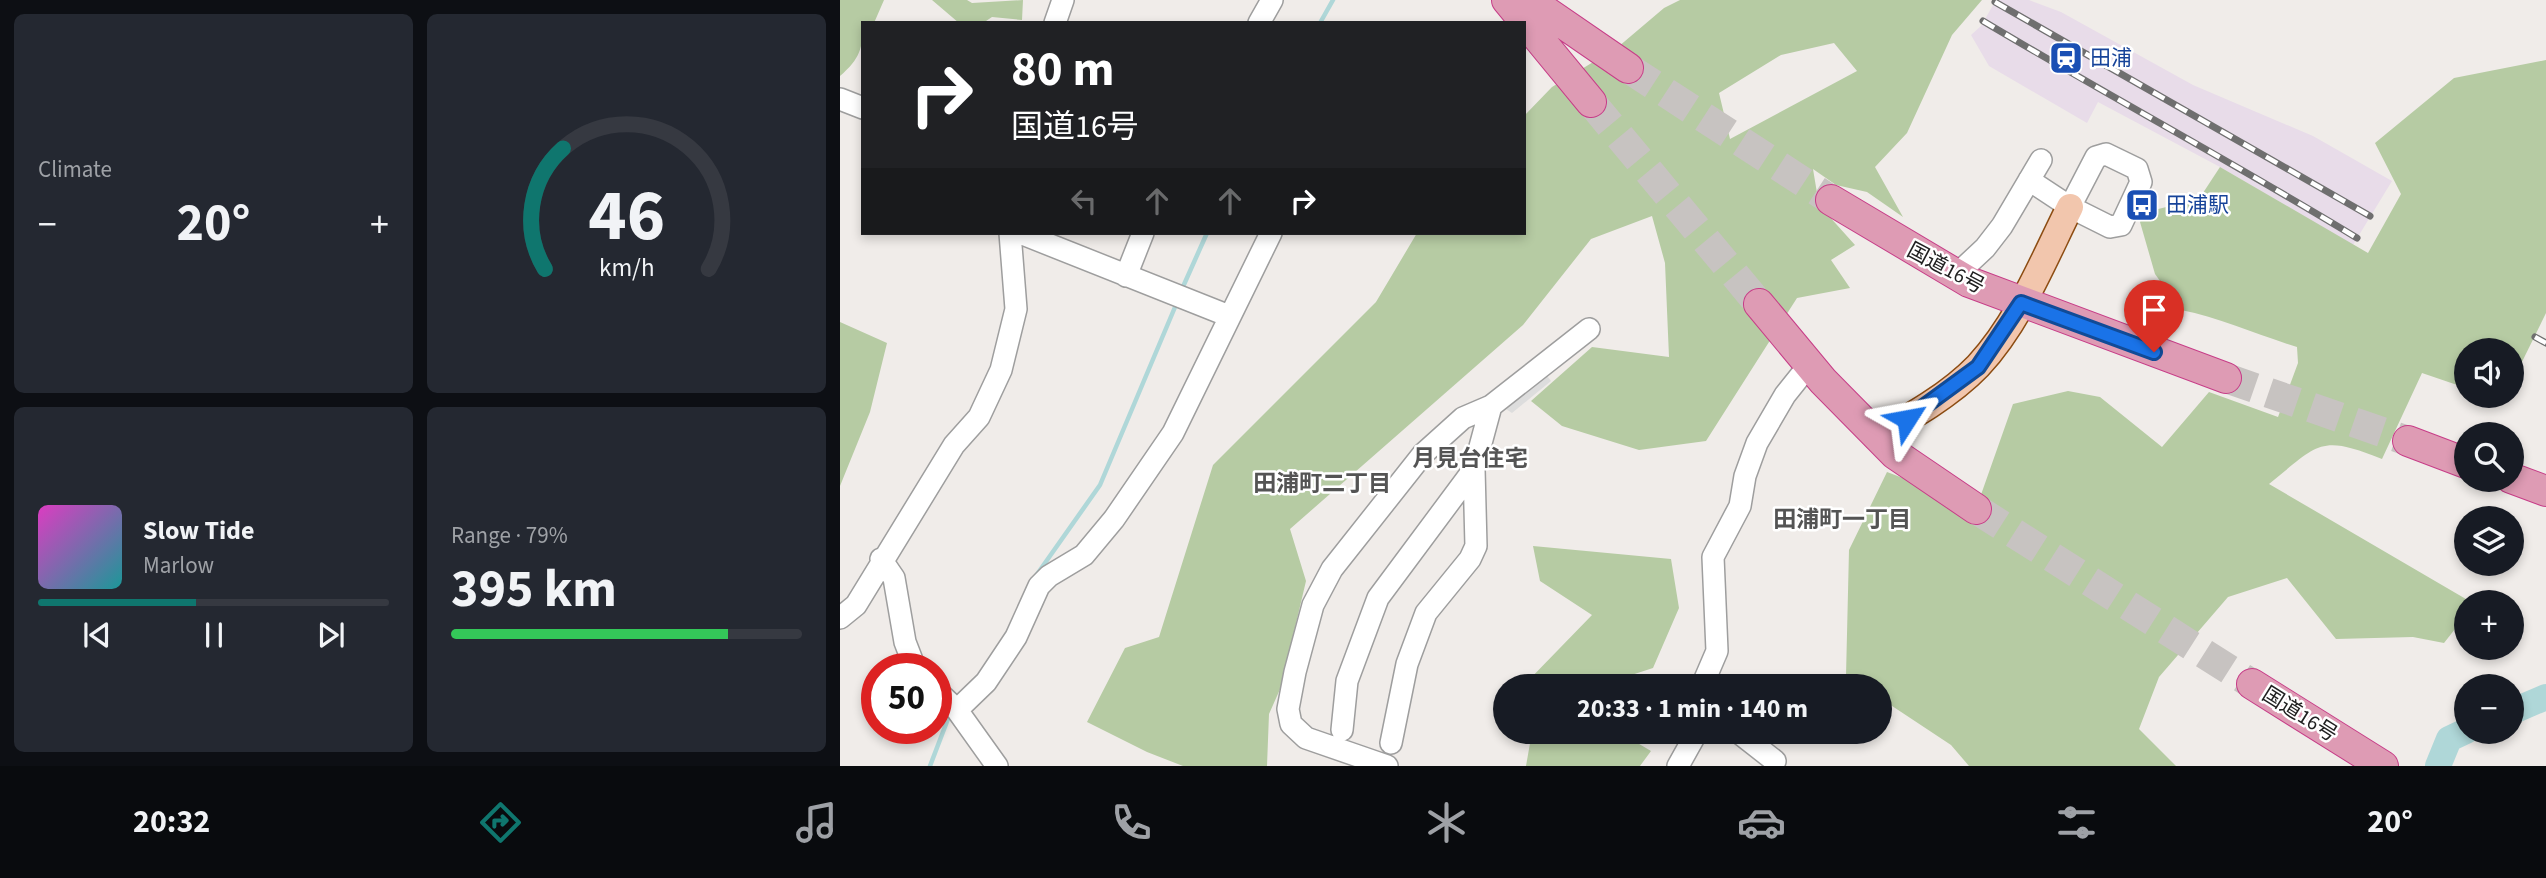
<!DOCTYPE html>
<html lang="en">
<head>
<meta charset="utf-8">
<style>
	body { margin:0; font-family:"Source Sans 3","Noto Sans JP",sans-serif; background:#242831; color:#f1f3f6; height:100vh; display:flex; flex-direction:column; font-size:26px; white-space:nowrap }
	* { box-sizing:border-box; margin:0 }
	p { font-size:23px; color:#9ea1a6 }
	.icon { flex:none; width:38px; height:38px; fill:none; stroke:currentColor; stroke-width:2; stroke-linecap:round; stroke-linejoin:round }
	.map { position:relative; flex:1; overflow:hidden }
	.sheet { display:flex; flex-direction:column; gap:14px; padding:14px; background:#0d0f14; width:840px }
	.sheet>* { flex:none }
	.top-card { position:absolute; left:21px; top:21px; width:665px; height:214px; border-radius:0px; box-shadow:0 4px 10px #0003; background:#202124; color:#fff; overflow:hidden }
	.fabs { position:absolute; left:1614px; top:338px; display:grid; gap:14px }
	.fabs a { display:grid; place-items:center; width:70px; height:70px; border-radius:50%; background:#171b24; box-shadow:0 4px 10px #0003; font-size:35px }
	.speed { position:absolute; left:21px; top:653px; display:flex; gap:14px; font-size:35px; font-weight:700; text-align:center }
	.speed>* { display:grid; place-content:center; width:91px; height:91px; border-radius:50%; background:#171b24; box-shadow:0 4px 10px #0003; line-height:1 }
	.speed .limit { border:10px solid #d22; background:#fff; color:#111 }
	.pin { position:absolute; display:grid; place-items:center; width:60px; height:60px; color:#fff; margin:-72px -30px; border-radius:50% 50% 50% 0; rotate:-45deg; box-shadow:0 0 7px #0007 }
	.pin .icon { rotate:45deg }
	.me { position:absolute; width:77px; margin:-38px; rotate:56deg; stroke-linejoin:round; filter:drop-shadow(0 0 5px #0008) }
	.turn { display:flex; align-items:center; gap:24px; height:147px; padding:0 35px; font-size:32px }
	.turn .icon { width:91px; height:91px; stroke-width:2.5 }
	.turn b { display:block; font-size:49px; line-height:60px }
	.lanes { display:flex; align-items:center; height:66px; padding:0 35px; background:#0003; justify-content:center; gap:35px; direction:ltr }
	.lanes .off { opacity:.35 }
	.big { font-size:52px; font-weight:700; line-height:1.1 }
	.sheet .tile { flex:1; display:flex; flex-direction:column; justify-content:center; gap:10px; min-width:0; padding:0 24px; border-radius:10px; background:#242831 }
	.sheet .dial { align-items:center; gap:0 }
	.dial svg { height:182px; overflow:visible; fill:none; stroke:#363941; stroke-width:7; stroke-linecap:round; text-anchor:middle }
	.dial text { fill:#f1f3f6; stroke:none }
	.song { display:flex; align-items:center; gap:21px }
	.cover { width:84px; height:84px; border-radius:10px; background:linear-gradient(135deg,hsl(310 70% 55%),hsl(180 70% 35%)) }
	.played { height:7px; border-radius:4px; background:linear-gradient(90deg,#0f766e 45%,#363941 45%) }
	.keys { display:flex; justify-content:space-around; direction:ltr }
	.heat { display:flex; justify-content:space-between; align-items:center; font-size:38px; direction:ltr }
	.charge { height:10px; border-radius:5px; background:linear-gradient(90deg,#34c759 79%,#363941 0) }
	.sheet .tiles { flex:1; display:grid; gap:14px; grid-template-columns:repeat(2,1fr) }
	.trip { position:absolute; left:653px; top:674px; width:399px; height:70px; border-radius:35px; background:#171b24; box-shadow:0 4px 10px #0003; font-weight:700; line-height:70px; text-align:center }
	.tabs { display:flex; height:112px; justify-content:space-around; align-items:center; background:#090b0e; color:#9ea1a6 }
	.tabs .icon { width:49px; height:49px }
	.tabs .on { color:#0f766e }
	.tabs b { font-size:32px; color:#f1f3f6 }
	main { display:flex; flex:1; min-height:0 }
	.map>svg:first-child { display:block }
	.industrial { fill:#e8dce9 }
	.forest { fill:#b6cba3; fill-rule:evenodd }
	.parking { fill:#ddd }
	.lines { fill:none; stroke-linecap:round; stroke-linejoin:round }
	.stream { stroke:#afd7d8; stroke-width:4.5 }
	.river { stroke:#afd7d8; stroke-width:26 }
	.highway-tunnel { stroke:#c7c3c1; stroke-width:30; stroke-dasharray:30 15; stroke-linecap:butt }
	.minor-casing { stroke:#9e9e9e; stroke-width:24 }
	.major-casing { stroke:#8c4c12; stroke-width:29 }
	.highway-casing { stroke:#c73d88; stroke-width:32 }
	.minor { stroke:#fff; stroke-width:21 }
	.major { stroke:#f2c6ad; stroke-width:26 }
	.highway { stroke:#de9bb4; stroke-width:30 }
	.rail-casing { stroke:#6f6f6f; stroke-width:7 }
	.rail { stroke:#fff; stroke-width:4.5; stroke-dasharray:13; stroke-linecap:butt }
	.route-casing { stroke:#114b97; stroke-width:18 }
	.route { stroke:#1a73e8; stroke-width:12 }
	.labels { text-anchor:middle; stroke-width:5; stroke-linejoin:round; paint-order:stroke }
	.transit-label { font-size:21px; fill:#164399; stroke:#fff; text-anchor:start }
	.street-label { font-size:21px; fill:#212121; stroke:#fff }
	.neighbourhood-label { font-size:23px; font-weight:bold; fill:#545454; stroke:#fff }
</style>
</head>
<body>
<main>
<section class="sheet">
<div class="tiles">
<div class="tile"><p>Climate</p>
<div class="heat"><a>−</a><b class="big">20°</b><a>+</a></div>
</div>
<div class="tile dial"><svg viewBox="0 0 100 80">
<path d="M14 69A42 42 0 1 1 86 69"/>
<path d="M14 69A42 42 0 0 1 22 16" stroke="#0f766e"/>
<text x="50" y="56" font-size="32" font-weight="700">46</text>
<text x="50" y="72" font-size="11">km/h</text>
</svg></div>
<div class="tile">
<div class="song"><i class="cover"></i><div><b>Slow Tide</b><p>Marlow</p></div></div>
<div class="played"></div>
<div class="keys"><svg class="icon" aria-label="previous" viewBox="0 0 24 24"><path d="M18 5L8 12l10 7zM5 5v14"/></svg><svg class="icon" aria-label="pause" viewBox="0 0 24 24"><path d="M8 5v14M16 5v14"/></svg><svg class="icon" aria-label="next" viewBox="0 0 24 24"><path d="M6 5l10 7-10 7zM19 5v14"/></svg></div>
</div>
<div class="tile"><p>Range · 79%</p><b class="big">395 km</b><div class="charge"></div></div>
</div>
</section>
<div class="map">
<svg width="1706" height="766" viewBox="0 0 1706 766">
	<rect width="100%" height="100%" fill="#f0ece9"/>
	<!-- industrial -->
	<path class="industrial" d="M1156,0H1189L1221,12L1353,85L1473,136L1552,181L1513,245L1380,167L1258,102L1247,123L1149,66L1131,35L1141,26Z"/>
	<!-- forest -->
	<path class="forest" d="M0,0H44L34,23H23C23,48 20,59 0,76Z
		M92,0H127L132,3L183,0L182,20L152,17L143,23H119Z
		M840,0H1142L1112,35L1067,133L1035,167L1063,217L1027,192L996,185L973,169L979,205L1015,245L991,260L1010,288L957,298L866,441L799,450L722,426L691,401L752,347L829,357L825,263L812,216L751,239L683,325L450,529L466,581L441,687L429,714L427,766H343L307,752L247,722L285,648L319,637L373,465L536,302L577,233H684V116L712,87L778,47L824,8ZM994,43L1017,71L890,139L879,93L941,55Z
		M1706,60V313L1677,372L1671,377V350H1626V388L1582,373L1542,459C1479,434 1479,444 1429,484L1631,602H1626V615L1604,643L1573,637L1496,639L1447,578L1388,597L1319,677L1299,729L1336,766H1129L1111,745L1040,698V686H1021L1006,676L1009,550L1047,472L1137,506L1173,404L1228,391L1260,397L1322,447L1369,392L1438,417L1458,363L1457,347C1418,335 1381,318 1341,310L1315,274L1300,222L1306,212L1359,199L1380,167L1528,253L1561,194L1535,143L1614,78Z
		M0,322L47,343L30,412L0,486Z
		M693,546L831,559L839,608L813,668L773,681L771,686H683L752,615L700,581Z
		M692,732H779L811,751L800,766H686Z"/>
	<!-- parking -->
	<path class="parking" d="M704,372L711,381L672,413L660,405Z"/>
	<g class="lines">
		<!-- stream -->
		<path class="stream" d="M480,23L493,0
			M342,289L367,233
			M193,580L260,485L338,300
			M90,766L111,711"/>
		<!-- river -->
		<path class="river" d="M1671,712L1706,697
			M1598,766L1609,739L1626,731"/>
		<!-- highway-tunnel -->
		<path class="highway-tunnel" d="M788,68L991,200
			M751,102L919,304
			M1386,378L1568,441
			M1136,509L1412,684"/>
		<defs>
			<path id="minor" d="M215,23L223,0
				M419,23L432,0
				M0,99L23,108
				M1266,154L1297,169L1301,182L1281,225L1270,227L1230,207L1256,157Z
				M1189,180L1230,207
				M180,233L389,316
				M286,276L303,233
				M1115,276L1145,248L1162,226L1201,160
				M41,559L54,578L65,642L75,668
				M0,618L16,605L114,445L139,417L161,370L176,309L170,233
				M862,686L877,651L873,557L900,506L905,476L917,443L945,395L969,365
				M96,690L117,710L157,766
				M117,710L146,682L176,637L199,586L209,576L244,555L274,519L333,433L431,233
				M502,730L507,681L538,598L634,469
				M898,732L935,761
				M551,743L567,664L586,613L630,559L636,546L634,469L651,406
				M547,766L466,738L451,724L448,709L455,672L473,605L492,569L583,454L623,418L651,406L749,329
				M838,766L857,732"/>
			<path id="major" d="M1036,436C1071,417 1110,395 1138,366C1179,322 1203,261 1230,207"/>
			<path id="highway" d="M667,0L751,102
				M689,0L788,68
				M991,200L1129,282L1386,378
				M919,304L983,381L1055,454L1136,509
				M1568,441L1626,463
				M1671,478L1706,491
				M1412,684L1543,766"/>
		</defs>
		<!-- minor casing -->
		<use href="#minor" class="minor-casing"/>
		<!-- major casing -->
		<use href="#major" class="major-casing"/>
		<!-- highway casing -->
		<use href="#highway" class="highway-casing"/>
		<!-- minor -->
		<use href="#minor" class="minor"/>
		<!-- major -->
		<use href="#major" class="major"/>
		<!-- highway -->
		<use href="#highway" class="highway"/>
		<defs>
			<path id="rail" d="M1155,2L1530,216
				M1143,21C1267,95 1394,163 1517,238
				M1695,337L1706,343"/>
		</defs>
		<!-- rail casing -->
		<use href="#rail" class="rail-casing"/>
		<!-- rail -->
		<use href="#rail" class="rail"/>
	</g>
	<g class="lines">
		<defs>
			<path id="route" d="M1067,419L1138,367L1181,303L1314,352"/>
		</defs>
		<!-- route casing -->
		<use href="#route" class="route-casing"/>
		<!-- route -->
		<use href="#route" class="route"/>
	</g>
	<!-- icons -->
	<defs>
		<symbol id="station-square" viewBox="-11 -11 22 22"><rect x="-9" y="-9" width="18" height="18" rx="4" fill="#1a4fb4" stroke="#fff"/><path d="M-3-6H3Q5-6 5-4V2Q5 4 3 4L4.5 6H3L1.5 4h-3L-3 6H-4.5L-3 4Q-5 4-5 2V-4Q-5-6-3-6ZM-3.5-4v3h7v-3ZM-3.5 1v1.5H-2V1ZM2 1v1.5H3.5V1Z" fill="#fff"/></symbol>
		<symbol id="bus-square" viewBox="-11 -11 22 22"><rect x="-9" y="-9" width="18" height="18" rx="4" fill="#1a4fb4" stroke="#fff"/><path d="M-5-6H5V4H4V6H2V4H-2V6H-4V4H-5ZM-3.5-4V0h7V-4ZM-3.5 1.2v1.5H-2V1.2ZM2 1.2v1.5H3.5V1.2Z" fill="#fff"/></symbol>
	</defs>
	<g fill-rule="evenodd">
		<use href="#station-square" x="1207" y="39" width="38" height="38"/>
		<use href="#bus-square" x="1283" y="186" width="38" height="38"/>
	</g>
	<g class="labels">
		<!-- transit labels -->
		<g class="transit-label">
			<text x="1250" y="65">田浦</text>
			<text x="1326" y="212">田浦駅</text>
		</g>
		<!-- street labels -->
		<g class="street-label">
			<text transform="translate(1106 268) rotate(28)" y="7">国道16号</text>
			<text transform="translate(1460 714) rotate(32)" y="7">国道16号</text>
		</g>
		<!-- neighbourhood labels -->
		<g class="neighbourhood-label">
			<text x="630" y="466">月見台住宅</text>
			<text x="482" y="491">田浦町二丁目</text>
			<text x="1002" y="527">田浦町一丁目</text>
		</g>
	</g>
</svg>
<div class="fabs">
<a><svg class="icon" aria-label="sound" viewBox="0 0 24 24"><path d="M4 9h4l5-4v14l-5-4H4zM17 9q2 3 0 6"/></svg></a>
<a><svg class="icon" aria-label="search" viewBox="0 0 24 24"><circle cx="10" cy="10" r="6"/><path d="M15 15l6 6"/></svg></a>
<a><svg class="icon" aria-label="layers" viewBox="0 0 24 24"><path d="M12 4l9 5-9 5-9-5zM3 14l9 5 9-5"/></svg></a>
<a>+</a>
<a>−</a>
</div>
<div class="speed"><div class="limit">50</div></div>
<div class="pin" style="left:1314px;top:352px;background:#d93025"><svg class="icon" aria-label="arrive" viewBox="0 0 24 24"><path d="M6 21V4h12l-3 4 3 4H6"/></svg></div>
<svg class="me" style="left:1067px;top:419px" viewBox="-20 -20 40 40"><path d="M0-17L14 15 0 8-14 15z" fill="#1a73e8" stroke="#fff" stroke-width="4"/></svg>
<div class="trip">20:33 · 1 min · 140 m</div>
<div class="top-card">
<div class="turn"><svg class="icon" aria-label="right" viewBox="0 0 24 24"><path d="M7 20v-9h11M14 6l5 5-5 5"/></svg><div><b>80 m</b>国道16号</div></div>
<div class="lanes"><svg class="icon off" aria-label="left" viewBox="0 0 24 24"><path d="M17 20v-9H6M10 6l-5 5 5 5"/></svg><svg class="icon off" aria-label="ahead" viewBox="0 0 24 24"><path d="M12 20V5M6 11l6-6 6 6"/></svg><svg class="icon off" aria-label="ahead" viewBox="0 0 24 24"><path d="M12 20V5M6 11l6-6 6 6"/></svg><svg class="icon" aria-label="right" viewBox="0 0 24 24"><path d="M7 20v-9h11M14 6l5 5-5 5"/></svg></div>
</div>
</div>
</main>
<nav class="tabs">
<b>20:32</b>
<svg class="icon on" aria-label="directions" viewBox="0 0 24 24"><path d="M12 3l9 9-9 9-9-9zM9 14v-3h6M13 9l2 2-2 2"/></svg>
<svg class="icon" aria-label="music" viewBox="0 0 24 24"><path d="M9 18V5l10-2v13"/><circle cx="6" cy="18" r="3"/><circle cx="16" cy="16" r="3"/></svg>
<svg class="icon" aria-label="phone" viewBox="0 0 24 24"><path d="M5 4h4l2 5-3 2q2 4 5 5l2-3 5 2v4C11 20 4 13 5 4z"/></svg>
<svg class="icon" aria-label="climate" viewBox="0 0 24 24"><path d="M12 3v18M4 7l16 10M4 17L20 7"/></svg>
<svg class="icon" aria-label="car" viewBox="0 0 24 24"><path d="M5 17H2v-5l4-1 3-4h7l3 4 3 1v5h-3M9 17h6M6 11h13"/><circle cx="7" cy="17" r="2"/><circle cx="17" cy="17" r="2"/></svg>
<svg class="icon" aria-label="filters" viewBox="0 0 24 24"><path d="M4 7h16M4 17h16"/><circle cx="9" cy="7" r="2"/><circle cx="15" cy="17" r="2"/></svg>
<b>20°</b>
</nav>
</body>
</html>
